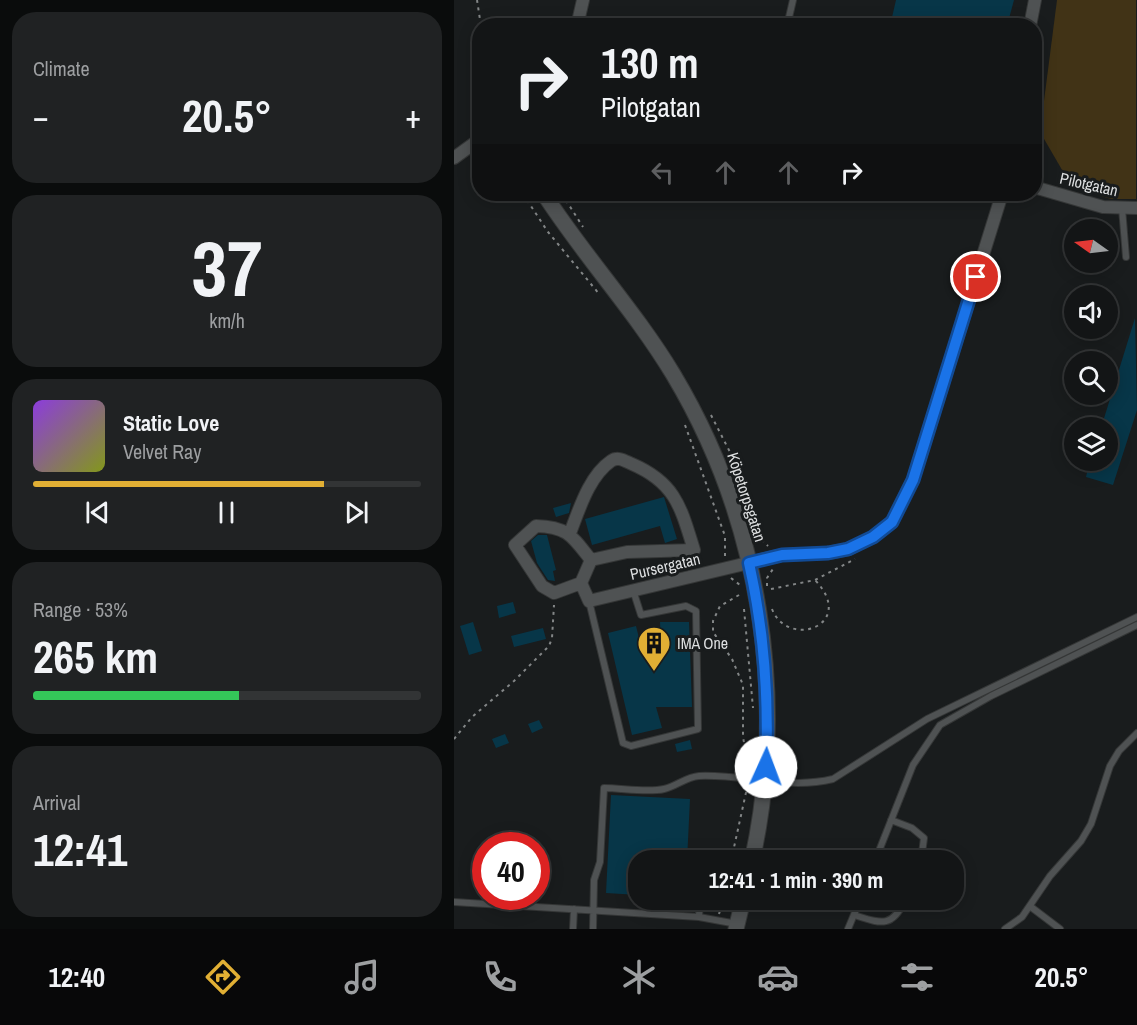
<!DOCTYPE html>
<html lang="en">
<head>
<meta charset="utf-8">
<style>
	body { margin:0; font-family:"Archivo Narrow",sans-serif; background:#202223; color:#f1f3f6; height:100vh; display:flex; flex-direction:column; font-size:22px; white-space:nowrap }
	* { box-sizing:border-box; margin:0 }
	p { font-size:20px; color:#9d9fa1 }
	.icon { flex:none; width:33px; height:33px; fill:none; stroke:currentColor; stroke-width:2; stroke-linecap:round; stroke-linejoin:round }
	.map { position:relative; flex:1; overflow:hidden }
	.details { display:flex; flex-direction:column; gap:12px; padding:12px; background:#0a0c0c; width:454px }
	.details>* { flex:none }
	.banner { position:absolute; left:18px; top:18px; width:570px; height:183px; border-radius:24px; box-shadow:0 3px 15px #0003,0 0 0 2px #323435; background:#131516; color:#f1f3f6; overflow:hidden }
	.needle { width:39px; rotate:284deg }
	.fabs { position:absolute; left:610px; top:219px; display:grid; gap:12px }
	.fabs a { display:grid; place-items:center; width:54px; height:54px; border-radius:50%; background:#131516; box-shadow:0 3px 15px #0003,0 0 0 2px #323435; font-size:30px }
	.speed { position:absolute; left:18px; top:832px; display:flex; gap:12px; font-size:30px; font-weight:700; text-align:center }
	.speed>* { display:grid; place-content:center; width:78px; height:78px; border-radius:50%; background:#131516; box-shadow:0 3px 15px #0003,0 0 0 2px #323435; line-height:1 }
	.speed .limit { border:9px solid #d22; background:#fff; color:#111 }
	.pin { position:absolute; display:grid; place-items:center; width:51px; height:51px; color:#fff; margin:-26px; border:3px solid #fff; border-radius:50%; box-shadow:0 2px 6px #0007 }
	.me { position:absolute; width:66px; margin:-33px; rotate:2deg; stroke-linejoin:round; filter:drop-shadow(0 0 4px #0008) }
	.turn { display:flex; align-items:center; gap:21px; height:126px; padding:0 30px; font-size:27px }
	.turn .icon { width:78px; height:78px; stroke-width:2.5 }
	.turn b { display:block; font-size:42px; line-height:51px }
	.lanes { display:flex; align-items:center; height:57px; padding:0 30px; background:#0003; justify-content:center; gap:30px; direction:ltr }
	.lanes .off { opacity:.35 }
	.big { font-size:45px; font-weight:700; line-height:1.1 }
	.details .tile { flex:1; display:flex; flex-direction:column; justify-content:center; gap:9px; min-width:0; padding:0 21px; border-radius:24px; background:#202223 }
	.details .dial { align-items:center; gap:0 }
	.dial b { font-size:78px; line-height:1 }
	.song { display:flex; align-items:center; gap:18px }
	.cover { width:72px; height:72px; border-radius:9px; background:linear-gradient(135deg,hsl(270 70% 55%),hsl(70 70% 35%)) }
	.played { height:6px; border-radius:3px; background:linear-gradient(90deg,#e1af34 75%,#323435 75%) }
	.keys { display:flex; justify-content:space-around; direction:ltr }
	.heat { display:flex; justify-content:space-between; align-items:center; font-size:33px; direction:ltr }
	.charge { height:9px; border-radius:4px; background:linear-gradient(90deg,#34c759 53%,#323435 0) }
	.trip { position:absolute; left:174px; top:850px; width:336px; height:60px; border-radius:24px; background:#131516; box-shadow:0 3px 15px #0003,0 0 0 2px #323435; font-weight:700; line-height:60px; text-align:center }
	.menu { display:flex; height:96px; justify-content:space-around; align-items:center; background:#080809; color:#9d9fa1 }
	.menu .icon { width:42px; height:42px }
	.menu .active { color:#e1af34 }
	.menu b { font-size:27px; color:#f1f3f6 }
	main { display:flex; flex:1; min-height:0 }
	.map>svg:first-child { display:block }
	.green { fill:#413316 }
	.building { fill:#073648 }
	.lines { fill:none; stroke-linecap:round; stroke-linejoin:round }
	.service-casing { stroke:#353737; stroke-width:8 }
	.minor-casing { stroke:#353737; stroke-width:14 }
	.tertiary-casing { stroke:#353737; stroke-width:17 }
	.path { stroke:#838687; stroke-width:2; stroke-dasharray:3 4.5; stroke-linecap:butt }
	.service { stroke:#4f5253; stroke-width:6 }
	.minor { stroke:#4f5253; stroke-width:12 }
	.tertiary { stroke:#4f5253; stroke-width:15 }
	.route-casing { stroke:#114b97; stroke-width:15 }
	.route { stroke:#1a73e8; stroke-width:10 }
	.labels { text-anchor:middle; stroke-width:6; stroke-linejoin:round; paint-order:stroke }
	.street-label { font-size:16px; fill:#dddfe0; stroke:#191c1d }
	.poi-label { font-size:16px; fill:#dddfe0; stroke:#191c1d; text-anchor:start }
</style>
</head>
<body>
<main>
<section class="details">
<div class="tile"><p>Climate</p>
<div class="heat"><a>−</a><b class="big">20.5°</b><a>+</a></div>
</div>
<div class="tile dial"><b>37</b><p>km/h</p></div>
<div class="tile">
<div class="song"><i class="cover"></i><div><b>Static Love</b><p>Velvet Ray</p></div></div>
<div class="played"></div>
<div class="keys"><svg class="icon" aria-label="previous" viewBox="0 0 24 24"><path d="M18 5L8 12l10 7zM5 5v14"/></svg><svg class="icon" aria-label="pause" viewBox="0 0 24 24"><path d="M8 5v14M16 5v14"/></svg><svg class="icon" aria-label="next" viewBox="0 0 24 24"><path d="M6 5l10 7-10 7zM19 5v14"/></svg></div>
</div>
<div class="tile"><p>Range · 53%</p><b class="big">265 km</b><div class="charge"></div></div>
<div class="tile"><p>Arrival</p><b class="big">12:41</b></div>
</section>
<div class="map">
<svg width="683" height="929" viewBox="0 0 683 929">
	<rect width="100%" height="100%" fill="#191c1d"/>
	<!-- green -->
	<path class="green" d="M603,0H682V199H657L618,187L586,132Z"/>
	<!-- building -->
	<path class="building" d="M442,0H560L553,26H436Z
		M681,318L683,410L659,485L632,477L636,460H654V428H647Z
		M210,497L223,539L211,543L206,526L138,545L131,519Z
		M117,503L115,513L102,517L99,508Z
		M84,535H93L102,570L99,571L101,581L94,580L83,563L77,541Z
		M59,602L62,613L45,618L43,606Z
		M19,622L28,651L15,655L6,626Z
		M206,622H235L238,707H202L208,728L178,735L154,633L182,626L187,646L207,642Z
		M89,628L92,639L60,647L57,636Z
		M85,720L89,728L78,733L74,724Z
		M51,734L55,743L42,748L38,739Z
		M236,740L238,749L223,752L221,744Z
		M157,795L236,799L233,861H184V895L152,893Z"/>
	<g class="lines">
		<defs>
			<path id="service" d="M333,26L339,0
				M668,208L672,257
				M135,601L169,743L177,746L244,729L242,611L232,606L187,615L179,590
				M437,820L458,828L470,838L467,861
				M421,861L459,765L486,725L537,696L683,625
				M0,902L245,917L283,924
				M577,907L606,929
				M400,915C426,923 438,929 451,900
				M245,917L246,900
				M119,929L120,909
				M139,929L140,880L146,862L150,788C168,788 193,793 210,789C223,786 232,777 245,776C290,774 334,790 379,779L473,719L683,617
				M394,929L406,900
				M551,929L568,917L596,876L627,841L637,824L656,766L665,751L683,733"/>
			<path id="minor" d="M123,26L129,0
				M576,26L581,0
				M0,158L26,139
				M580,187L649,207L683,208
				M116,533C125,510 135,476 157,461C164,456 171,461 178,464C222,483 227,508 240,550L173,552L137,560L127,583L100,593L88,586L61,545L82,526C114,527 118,536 137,560
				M127,583L135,601L328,555L374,553L395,549L419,537L438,522L459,480L548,194"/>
			<path id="tertiary" d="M90,194C130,256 181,311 219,374C306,519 334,697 298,861
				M282,929L289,900"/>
		</defs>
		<!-- service casing -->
		<use href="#service" class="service-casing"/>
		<!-- minor casing -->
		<use href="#minor" class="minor-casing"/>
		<!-- tertiary casing -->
		<use href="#tertiary" class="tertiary-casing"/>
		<!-- path -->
		<path class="path" d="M23,0L27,26
			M580,60L584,33
			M69,194L94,232L146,295
			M108,194L129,227
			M257,415L279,458L306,538L314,546
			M231,425L271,536V558
			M277,578L286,585
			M313,586V578L319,569
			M317,589L361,580L401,559
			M285,595L266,606L259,621V632L278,659L289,685V737L295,770
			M290,609L299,708
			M318,609C334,650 404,625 361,580
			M0,739L18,717L60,681L95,646L98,638L100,605
			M277,861L293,788
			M265,914L269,900"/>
		<!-- service -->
		<use href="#service" class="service"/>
		<!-- minor -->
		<use href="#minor" class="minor"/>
		<!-- tertiary -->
		<use href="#tertiary" class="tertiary"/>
	</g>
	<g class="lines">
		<defs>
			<path id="route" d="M312,767C315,698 310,630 295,563L328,555L374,553L394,549L419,537L438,522L459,480L522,277"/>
		</defs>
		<!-- route casing -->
		<use href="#route" class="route-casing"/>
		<!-- route -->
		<use href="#route" class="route"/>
	</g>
	<!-- icons -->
	<defs>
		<symbol id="building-pin" viewBox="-11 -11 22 30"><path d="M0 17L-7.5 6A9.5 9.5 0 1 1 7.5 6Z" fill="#e1af34" stroke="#191c1d"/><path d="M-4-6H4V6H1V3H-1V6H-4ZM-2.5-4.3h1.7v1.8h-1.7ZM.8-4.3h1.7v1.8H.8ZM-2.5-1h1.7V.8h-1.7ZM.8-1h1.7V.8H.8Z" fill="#111"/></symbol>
	</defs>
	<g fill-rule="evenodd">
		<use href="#building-pin" x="181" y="624" width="38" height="52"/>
	</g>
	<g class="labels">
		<!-- street labels -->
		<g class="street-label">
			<text transform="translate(635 184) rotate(13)" y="6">Pilotgatan</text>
			<text transform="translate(293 497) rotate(72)" y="6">Köpetorpsgatan</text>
			<text transform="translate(211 566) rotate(-13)" y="6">Pursergatan</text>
		</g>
		<!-- poi labels -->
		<g class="poi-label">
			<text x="223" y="649">IMA One</text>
		</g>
	</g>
</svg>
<div class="fabs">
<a><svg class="needle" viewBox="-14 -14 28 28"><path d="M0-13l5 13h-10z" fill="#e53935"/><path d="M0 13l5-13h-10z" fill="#9d9fa1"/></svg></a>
<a><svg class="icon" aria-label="sound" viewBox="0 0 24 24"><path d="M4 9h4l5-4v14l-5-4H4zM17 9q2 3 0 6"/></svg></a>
<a><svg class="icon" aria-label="search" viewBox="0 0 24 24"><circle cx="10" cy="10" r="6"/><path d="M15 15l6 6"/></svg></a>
<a><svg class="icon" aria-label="layers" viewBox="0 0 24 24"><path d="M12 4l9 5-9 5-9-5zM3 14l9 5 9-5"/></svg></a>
</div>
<div class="speed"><div class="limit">40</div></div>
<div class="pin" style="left:522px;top:277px;background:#d93025"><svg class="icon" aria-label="arrive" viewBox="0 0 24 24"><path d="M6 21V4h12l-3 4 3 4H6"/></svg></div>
<svg class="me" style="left:312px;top:767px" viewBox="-20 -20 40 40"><circle r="19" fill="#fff"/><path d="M0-13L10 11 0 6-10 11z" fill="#1a73e8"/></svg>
<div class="trip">12:41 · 1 min · 390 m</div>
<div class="banner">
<div class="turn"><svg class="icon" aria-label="right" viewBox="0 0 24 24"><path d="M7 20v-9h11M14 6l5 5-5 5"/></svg><div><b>130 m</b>Pilotgatan</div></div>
<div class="lanes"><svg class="icon off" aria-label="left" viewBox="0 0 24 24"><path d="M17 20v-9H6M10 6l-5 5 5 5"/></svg><svg class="icon off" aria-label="ahead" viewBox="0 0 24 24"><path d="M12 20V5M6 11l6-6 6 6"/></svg><svg class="icon off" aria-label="ahead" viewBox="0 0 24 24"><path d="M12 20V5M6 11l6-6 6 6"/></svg><svg class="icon" aria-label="right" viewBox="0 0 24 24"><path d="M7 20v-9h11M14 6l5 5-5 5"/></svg></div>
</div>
</div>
</main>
<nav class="menu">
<b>12:40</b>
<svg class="icon active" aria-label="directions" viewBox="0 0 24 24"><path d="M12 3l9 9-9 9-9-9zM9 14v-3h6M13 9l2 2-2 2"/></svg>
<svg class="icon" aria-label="music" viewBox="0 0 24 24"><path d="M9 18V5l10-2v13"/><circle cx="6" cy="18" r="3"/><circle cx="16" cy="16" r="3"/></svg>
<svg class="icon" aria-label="phone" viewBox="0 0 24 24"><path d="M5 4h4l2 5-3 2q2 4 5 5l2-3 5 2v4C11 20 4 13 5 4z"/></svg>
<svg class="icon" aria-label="climate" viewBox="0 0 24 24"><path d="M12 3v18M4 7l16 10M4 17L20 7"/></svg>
<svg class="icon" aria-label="car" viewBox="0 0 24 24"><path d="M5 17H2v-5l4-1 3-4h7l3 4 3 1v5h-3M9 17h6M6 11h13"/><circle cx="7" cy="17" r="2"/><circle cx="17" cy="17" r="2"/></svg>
<svg class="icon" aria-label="filters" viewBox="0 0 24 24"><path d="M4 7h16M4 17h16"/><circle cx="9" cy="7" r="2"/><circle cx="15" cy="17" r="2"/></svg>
<b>20.5°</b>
</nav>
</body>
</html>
